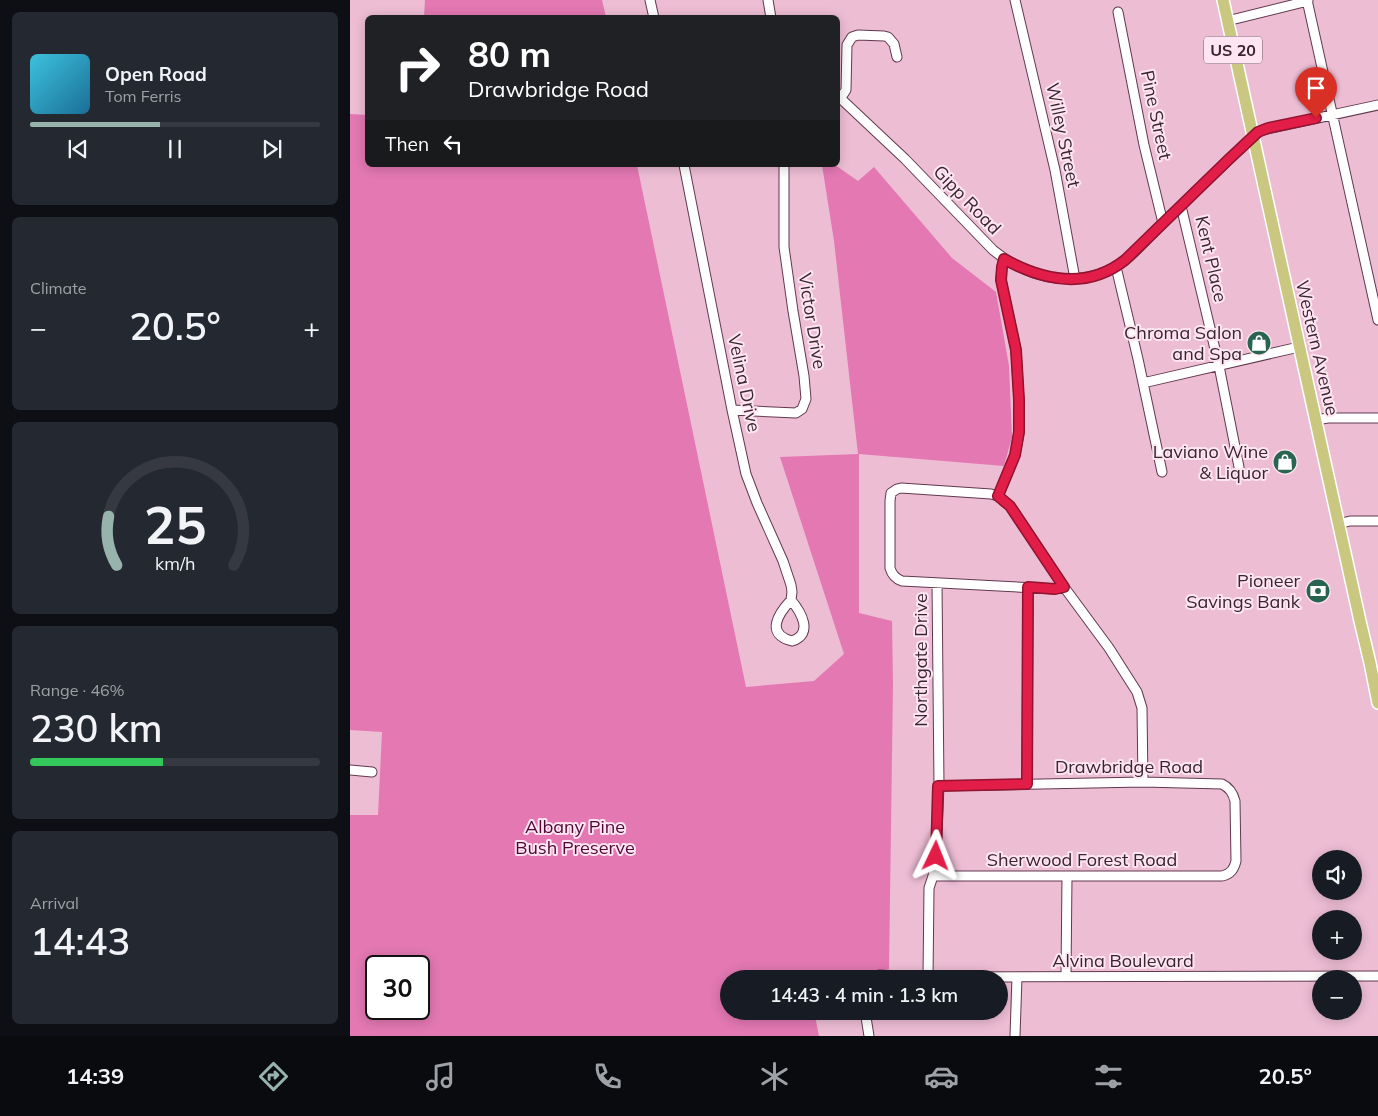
<!DOCTYPE html>
<html lang="en">
<head>
<meta charset="utf-8">
<style>
	body { margin:0; font-family:Mulish,sans-serif; background:#242831; color:#f1f3f6; height:100vh; display:flex; flex-direction:column; font-size:19px; white-space:nowrap }
	* { box-sizing:border-box; margin:0 }
	p { font-size:16px; color:#9ea1a6 }
	.icon { flex:none; width:28px; height:28px; fill:none; stroke:currentColor; stroke-width:2; stroke-linecap:round; stroke-linejoin:round }
	.map { position:relative; flex:1; overflow:hidden }
	.side { display:flex; flex-direction:column; gap:12px; padding:12px; background:#0d0f14; width:350px }
	.side>* { flex:none }
	.top-card { position:absolute; left:15px; top:15px; width:475px; height:152px; border-radius:8px; box-shadow:0 2px 12px #0003; background:#202124; color:#fff; overflow:hidden }
	.controls { position:absolute; left:962px; top:850px; display:grid; gap:10px }
	.controls a { display:grid; place-items:center; width:50px; height:50px; border-radius:50%; background:#171b24; box-shadow:0 2px 12px #0003; font-size:25px }
	.speed { position:absolute; left:15px; top:955px; display:flex; gap:10px; font-size:25px; font-weight:700; text-align:center }
	.speed>* { display:grid; place-content:center; width:65px; height:65px; border-radius:50%; background:#171b24; box-shadow:0 2px 12px #0003; line-height:1 }
	.speed .limit { border:2px solid #111; border-radius:8px; background:#fff; color:#111 }
	.pin { position:absolute; display:grid; place-items:center; width:42px; height:42px; color:#fff; margin:-51px -21px; border-radius:50% 50% 50% 0; rotate:-45deg; box-shadow:0 0 5px #0007 }
	.pin .icon { rotate:45deg }
	.me { position:absolute; width:55px; margin:-28px; rotate:2deg; stroke-linejoin:round; filter:drop-shadow(0 0 4px #0008) }
	.turn { display:flex; align-items:center; gap:18px; height:105px; padding:0 20px; font-size:22px }
	.turn .icon { width:65px; height:65px; stroke-width:2.5 }
	.turn b { display:block; font-size:35px; line-height:42px }
	.then { display:flex; align-items:center; height:48px; padding:0 20px; background:#0003; gap:10px; font-size:19px }
	.big { font-size:38px; font-weight:600; line-height:1.1 }
	.side .widget { flex:1; display:flex; flex-direction:column; justify-content:center; gap:8px; min-width:0; padding:0 18px; border-radius:8px; background:#242831 }
	.side .dial { align-items:center; gap:0 }
	.dial svg { height:130px; overflow:visible; fill:none; stroke:#363941; stroke-width:7; stroke-linecap:round; text-anchor:middle }
	.dial text { fill:#f1f3f6; stroke:none }
	.song { display:flex; align-items:center; gap:15px }
	.cover { width:60px; height:60px; border-radius:8px; background:linear-gradient(135deg,hsl(190 70% 55%),hsl(200 70% 35%)) }
	.played { height:5px; border-radius:2px; background:linear-gradient(90deg,#97b3ab 45%,#363941 45%) }
	.keys { display:flex; justify-content:space-around; direction:ltr }
	.heat { display:flex; justify-content:space-between; align-items:center; font-size:28px; direction:ltr }
	.charge { height:8px; border-radius:4px; background:linear-gradient(90deg,#34c759 46%,#363941 0) }
	.trip { position:absolute; left:370px; top:970px; width:288px; height:50px; border-radius:25px; background:#171b24; box-shadow:0 2px 12px #0003; font-weight:600; line-height:50px; text-align:center }
	.tabs { display:flex; height:80px; justify-content:space-around; align-items:center; background:#090b0e; color:#9ea1a6 }
	.tabs .icon { width:35px; height:35px }
	.tabs .current { color:#97b3ab }
	.tabs b { font-size:22px; color:#f1f3f6 }
	main { display:flex; flex:1; min-height:0 }
	.map>svg:first-child { display:block }
	.green { fill:#e378b3; fill-rule:evenodd }
	.lines { fill:none; stroke-linecap:round; stroke-linejoin:round }
	.minor-casing { stroke:#61394e; stroke-width:11 }
	.major-casing { stroke:#fff; stroke-width:14 }
	.minor { stroke:#fff; stroke-width:9 }
	.major { stroke:#c9c780; stroke-width:11 }
	.route-casing { stroke:#92132f; stroke-width:12 }
	.route { stroke:#e11d48; stroke-width:9 }
	.labels { text-anchor:middle; stroke-width:4; stroke-linejoin:round; paint-order:stroke }
	.shield { fill:#fee5f1; stroke:#735f69; stroke-width:1 }
	.shield-label { font-size:16px; font-weight:bold; fill:#38252f }
	.street-label { font-size:18px; fill:#38252f; stroke:#fee5f1 }
	.poi-label { font-size:18px; fill:#38252f; stroke:#fee5f1; text-anchor:end }
	.park-label { font-size:18px; fill:#4f0836; stroke:#fee5f1 }
</style>
</head>
<body>
<main>
<section class="side">
<div class="widget">
<div class="song"><i class="cover"></i><div><b>Open Road</b><p>Tom Ferris</p></div></div>
<div class="played"></div>
<div class="keys"><svg class="icon" aria-label="previous" viewBox="0 0 24 24"><path d="M18 5L8 12l10 7zM5 5v14"/></svg><svg class="icon" aria-label="pause" viewBox="0 0 24 24"><path d="M8 5v14M16 5v14"/></svg><svg class="icon" aria-label="next" viewBox="0 0 24 24"><path d="M6 5l10 7-10 7zM19 5v14"/></svg></div>
</div>
<div class="widget"><p>Climate</p>
<div class="heat"><a>−</a><b class="big">20.5°</b><a>+</a></div>
</div>
<div class="widget dial"><svg viewBox="0 0 100 80">
<path d="M14 69A42 42 0 1 1 86 69"/>
<path d="M14 69A42 42 0 0 1 9 39" stroke="#97b3ab"/>
<text x="50" y="56" font-size="32" font-weight="700">25</text>
<text x="50" y="72" font-size="11">km/h</text>
</svg></div>
<div class="widget"><p>Range · 46%</p><b class="big">230 km</b><div class="charge"></div></div>
<div class="widget"><p>Arrival</p><b class="big">14:43</b></div>
</section>
<div class="map">
<svg width="1028" height="1036" viewBox="0 0 1028 1036">
	<rect width="100%" height="100%" fill="#edbdd4"/>
	<!-- green -->
	<path class="green" d="M75,0H252L256,17H74Z
		M0,114L17,115L18,165H287L396,687L464,681L494,654L430,457L508,454L484,241L472,165H485L508,181L524,167L602,258L646,292L659,366L662,437L654,466L509,454V613L542,621L543,685L539,969L507,975H456L457,979H379V1011H464L469,1036H0V815H28L32,732L0,730ZM26,966H69V1009H26Z"/>
	<g class="lines">
		<defs>
			<path id="minor" d="M300,0L304,18
				M418,0L421,18
				M665,0L705,170L725,279
				M957,0L1028,320
				M768,12L794,145L813,223
				M877,21L958,1
				M488,96L555,159L643,250C675,276 718,288 757,271C777,263 794,242 809,227C842,195 875,163 908,132L913,130L1028,105
				M490,99L496,90L497,45L502,37L508,35L534,36L538,37L544,44L547,57
				M334,165L382,410L396,474L407,503L433,561L441,585L442,592L441,600
				M831,206L869,366L889,467
				M766,267L788,359L812,472
				M793,383L949,347
				M382,410L446,413L452,409L456,399L454,376L443,311L434,247V165
				M966,420L978,418H1028
				M648,496L665,455L669,433V400L666,350L651,280L652,267L654,259
				M988,524L1000,521H1028
				M714,587L705,589L552,581C546,579 542,575 540,568V501L541,493L547,489L551,488L641,494L648,496L660,506L714,587L759,648L787,692L792,708L793,782
				M441,600C451,612 464,634 442,641C415,634 428,614 441,600Z
				M0,770L22,772
				M677,784L678,587
				M583,876H872C881,874 884,869 886,861L885,801C883,793 880,788 872,784L793,782L589,786
				M716,976L717,876
				M578,977L579,888L583,876L586,856L589,786L587,583
				M520,979L522,977L529,975L578,977L1028,976
				M515,1011L519,1036
				M665,1036L667,977"/>
			<path id="major" d="M873,0L1010,621L1020,663L1028,703"/>
		</defs>
		<!-- minor casing -->
		<use href="#minor" class="minor-casing"/>
		<!-- major casing -->
		<use href="#major" class="major-casing"/>
		<!-- minor -->
		<use href="#minor" class="minor"/>
		<!-- major -->
		<use href="#major" class="major"/>
	</g>
	<g class="lines">
		<defs>
			<path id="route" d="M586,856L588,786L677,784L678,587L705,589L714,587L660,506L648,496L665,455L669,432V400L666,350L651,280L652,267L654,259C694,281 737,290 775,260L878,160L908,132L918,128L966,118"/>
		</defs>
		<!-- route casing -->
		<use href="#route" class="route-casing"/>
		<!-- route -->
		<use href="#route" class="route"/>
	</g>
	<!-- icons -->
	<defs>
		<symbol id="shop-disc" viewBox="-11 -11 22 22"><circle r="9.5" fill="#28644f" stroke="#fee5f1"/><path d="M-5-2.5h2.3a2.7 3.5 0 0 1 5.4 0H5L5.5 6h-11ZM-1.5-2.5h3a1.5 2.3 0 0 0-3 0Z" fill="#fff"/></symbol>
		<symbol id="bank-disc" viewBox="-11 -11 22 22"><circle r="9.5" fill="#28644f" stroke="#fee5f1"/><path d="M-6-4H6V4H-6ZM0-2.3a2.3 2.3 0 1 0 0 4.6a2.3 2.3 0 1 0 0-4.6Z" fill="#fff"/></symbol>
	</defs>
	<g fill-rule="evenodd">
		<use href="#shop-disc" x="895" y="329" width="28" height="28"/>
		<use href="#shop-disc" x="921" y="448" width="28" height="28"/>
		<use href="#bank-disc" x="954" y="577" width="28" height="28"/>
	</g>
	<g class="labels">
		<!-- shield labels -->
		<rect class="shield" x="854" y="36.5" width="58" height="27" rx="4"/>
		<g class="shield-label">
			<text x="883" y="56">US 20</text>
		</g>
		<!-- street labels -->
		<g class="street-label">
			<text transform="translate(806 115) rotate(78)" y="6">Pine Street</text>
			<text transform="translate(713 135) rotate(78)" y="6">Willey Street</text>
			<text transform="translate(617 200) rotate(46)" y="6">Gipp Road</text>
			<text transform="translate(861 259) rotate(77)" y="6">Kent Place</text>
			<text transform="translate(462 321) rotate(81)" y="6">Victor Drive</text>
			<text transform="translate(967 348) rotate(77)" y="6">Western Avenue</text>
			<text transform="translate(394 383) rotate(78)" y="6">Velina Drive</text>
			<text transform="translate(571 660) rotate(-90)" y="6">Northgate Drive</text>
			<text x="779" y="773">Drawbridge Road</text>
			<text x="732" y="866">Sherwood Forest Road</text>
			<text x="773" y="967">Alvina Boulevard</text>
		</g>
		<!-- poi labels -->
		<g class="poi-label">
			<text x="892" y="339">Chroma Salon<tspan x="892" dy="21">and Spa</tspan></text>
			<text x="918" y="458">Laviano Wine<tspan x="918" dy="21">&amp; Liquor</tspan></text>
			<text x="950" y="587">Pioneer<tspan x="950" dy="21">Savings Bank</tspan></text>
		</g>
		<!-- park labels -->
		<g class="park-label">
			<text x="225" y="833">Albany Pine<tspan x="225" dy="21">Bush Preserve</tspan></text>
		</g>
	</g>
</svg>
<div class="controls">
<a><svg class="icon" aria-label="sound" viewBox="0 0 24 24"><path d="M4 9h4l5-4v14l-5-4H4zM17 9q2 3 0 6"/></svg></a>
<a>+</a>
<a>−</a>
</div>
<div class="speed"><div class="limit">30</div></div>
<div class="pin" style="left:966px;top:118px;background:#d93025"><svg class="icon" aria-label="arrive" viewBox="0 0 24 24"><path d="M6 21V4h12l-3 4 3 4H6"/></svg></div>
<svg class="me" style="left:586px;top:856px" viewBox="-20 -20 40 40"><path d="M0-17L14 15 0 8-14 15z" fill="#e11d48" stroke="#fff" stroke-width="4"/></svg>
<div class="trip">14:43 · 4 min · 1.3 km</div>
<div class="top-card">
<div class="turn"><svg class="icon" aria-label="right" viewBox="0 0 24 24"><path d="M7 20v-9h11M14 6l5 5-5 5"/></svg><div><b>80 m</b>Drawbridge Road</div></div>
<div class="then">Then<svg class="icon" aria-label="left" viewBox="0 0 24 24"><path d="M17 20v-9H6M10 6l-5 5 5 5"/></svg></div>
</div>
</div>
</main>
<nav class="tabs">
<b>14:39</b>
<svg class="icon current" aria-label="directions" viewBox="0 0 24 24"><path d="M12 3l9 9-9 9-9-9zM9 14v-3h6M13 9l2 2-2 2"/></svg>
<svg class="icon" aria-label="music" viewBox="0 0 24 24"><path d="M9 18V5l10-2v13"/><circle cx="6" cy="18" r="3"/><circle cx="16" cy="16" r="3"/></svg>
<svg class="icon" aria-label="phone" viewBox="0 0 24 24"><path d="M5 4h4l2 5-3 2q2 4 5 5l2-3 5 2v4C11 20 4 13 5 4z"/></svg>
<svg class="icon" aria-label="climate" viewBox="0 0 24 24"><path d="M12 3v18M4 7l16 10M4 17L20 7"/></svg>
<svg class="icon" aria-label="car" viewBox="0 0 24 24"><path d="M5 17H2v-5l4-1 3-4h7l3 4 3 1v5h-3M9 17h6M6 11h13"/><circle cx="7" cy="17" r="2"/><circle cx="17" cy="17" r="2"/></svg>
<svg class="icon" aria-label="filters" viewBox="0 0 24 24"><path d="M4 7h16M4 17h16"/><circle cx="9" cy="7" r="2"/><circle cx="15" cy="17" r="2"/></svg>
<b>20.5°</b>
</nav>
</body>
</html>
